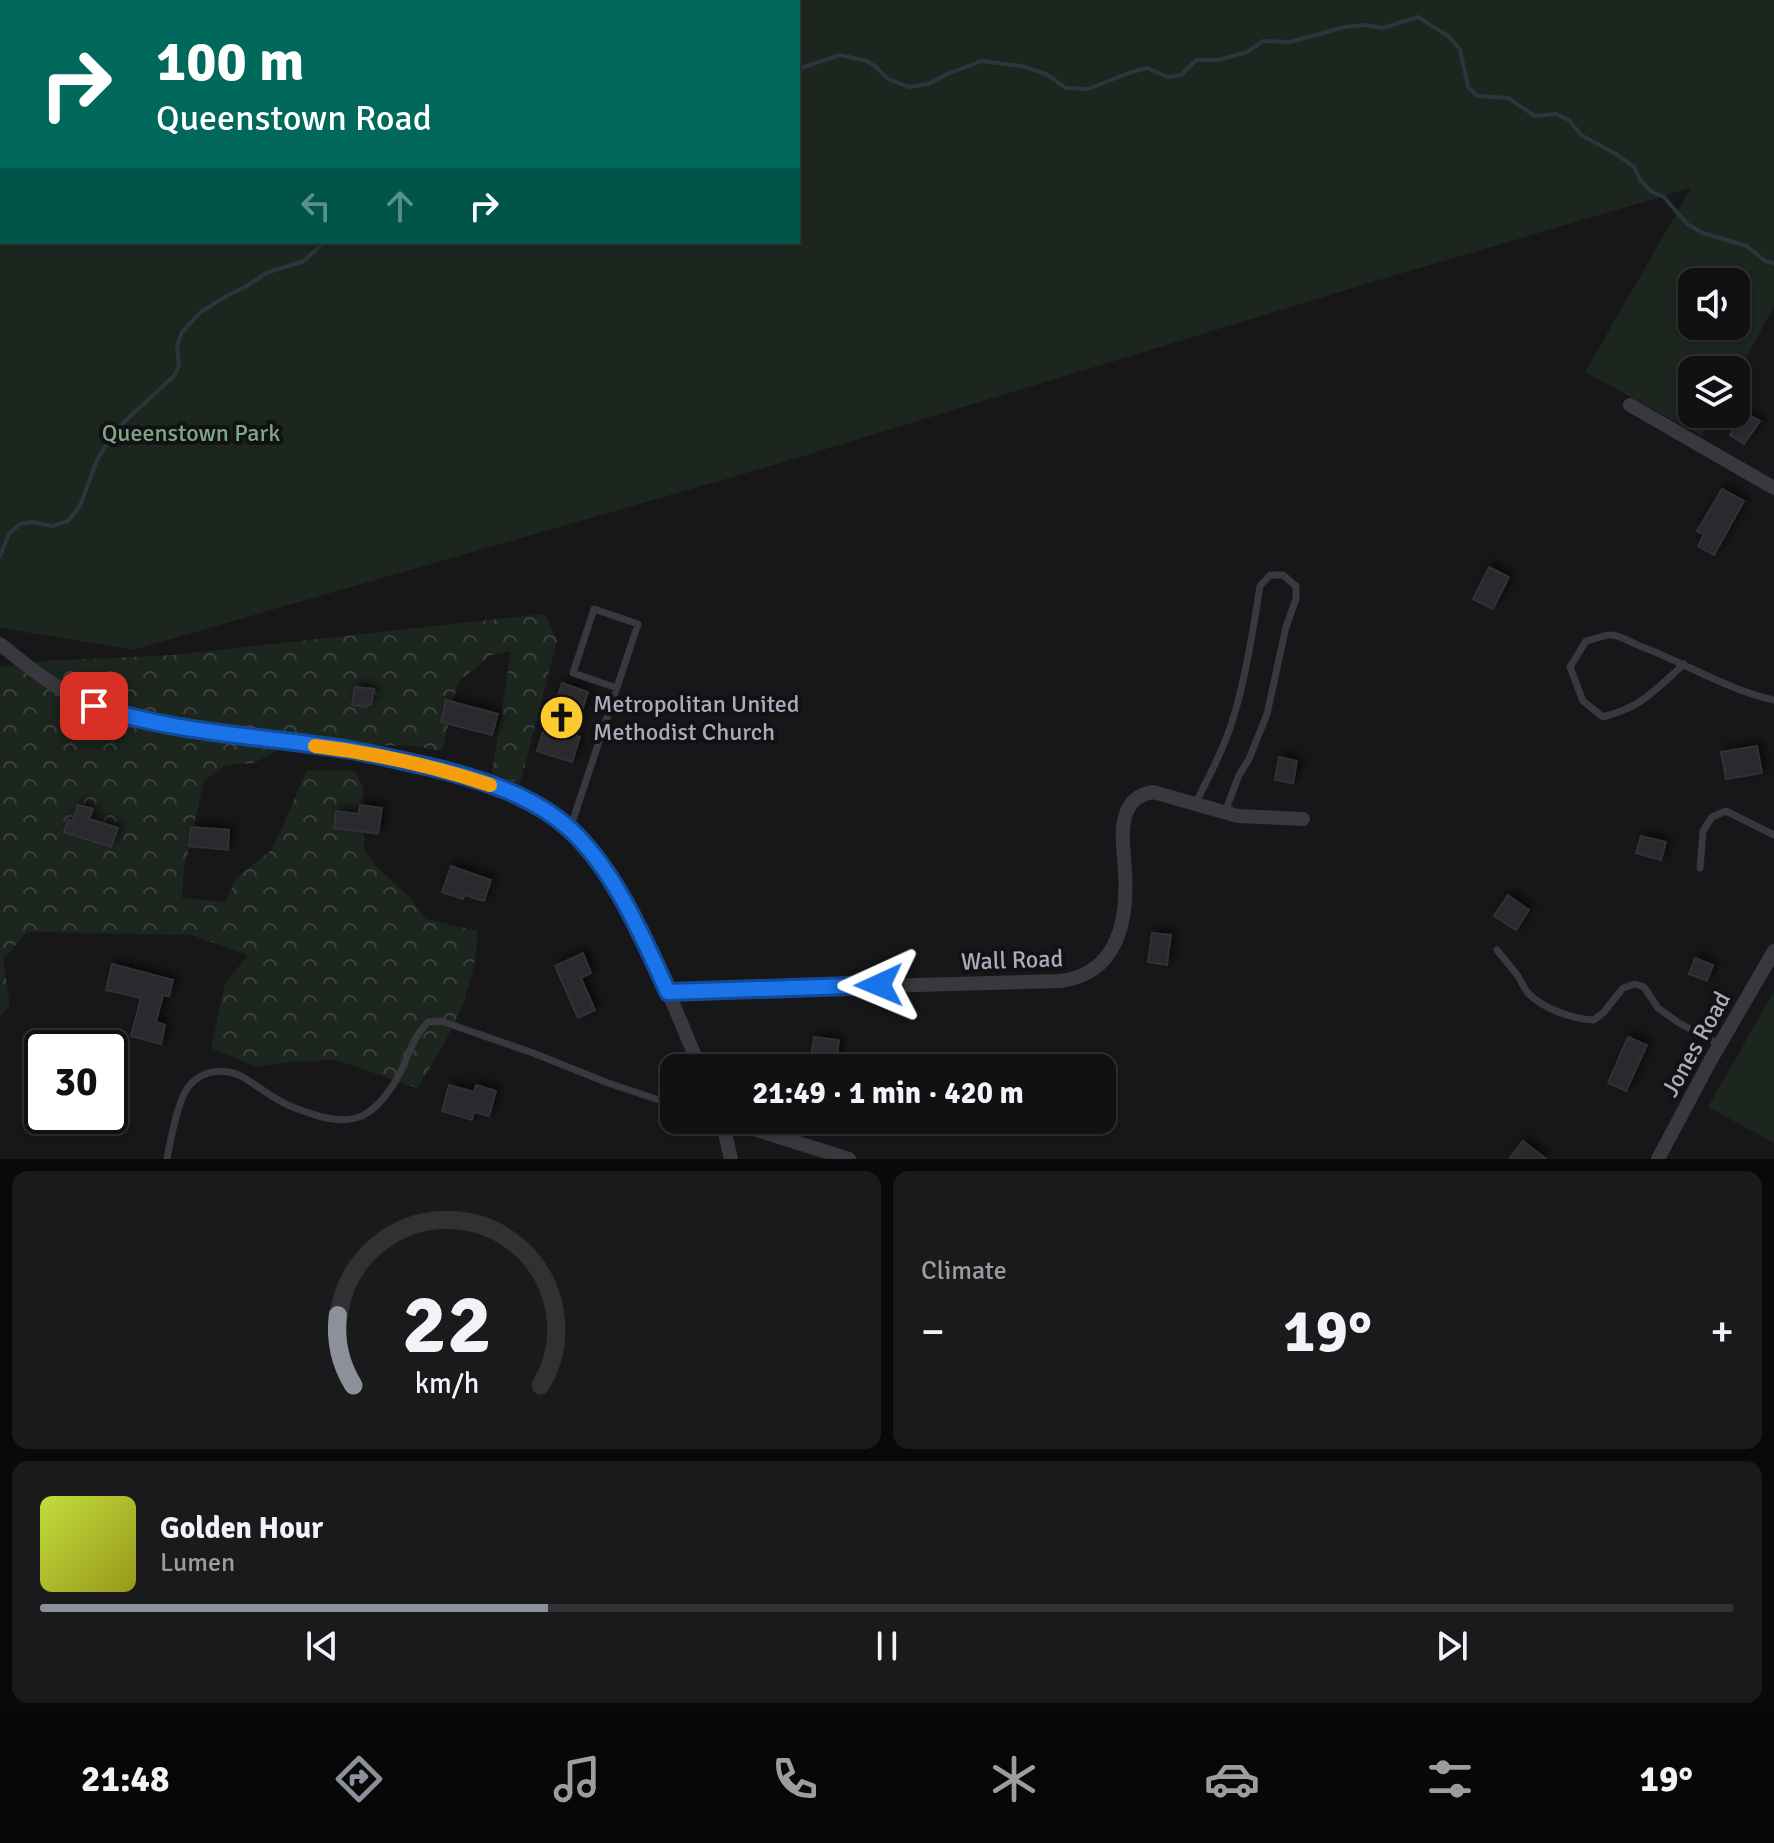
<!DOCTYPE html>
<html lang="en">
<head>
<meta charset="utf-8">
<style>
	body { margin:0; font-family:Signika,sans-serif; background:#1a1a1c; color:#f1f3f6; height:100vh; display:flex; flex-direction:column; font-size:30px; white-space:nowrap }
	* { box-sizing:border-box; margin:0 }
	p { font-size:26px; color:#9c9da0 }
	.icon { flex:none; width:44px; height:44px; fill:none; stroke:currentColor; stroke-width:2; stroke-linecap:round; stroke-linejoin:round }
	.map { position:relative; height:1159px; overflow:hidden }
	.details { display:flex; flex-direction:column; gap:12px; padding:12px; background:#09090a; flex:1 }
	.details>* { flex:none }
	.top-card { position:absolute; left:0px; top:0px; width:800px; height:244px; box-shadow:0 2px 6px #0004,0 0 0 2px #303133; background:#00695c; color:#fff; overflow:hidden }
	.buttons { position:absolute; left:1678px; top:268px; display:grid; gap:16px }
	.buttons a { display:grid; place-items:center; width:72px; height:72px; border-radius:16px; background:#111113; box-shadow:0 2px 6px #0004,0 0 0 2px #303133; font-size:40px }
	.speed { position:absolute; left:24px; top:1030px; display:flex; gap:16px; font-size:40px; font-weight:700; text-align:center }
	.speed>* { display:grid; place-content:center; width:104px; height:104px; border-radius:50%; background:#111113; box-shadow:0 2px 6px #0004,0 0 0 2px #303133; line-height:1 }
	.speed .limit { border:4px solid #111; border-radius:12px; background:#fff; color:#111 }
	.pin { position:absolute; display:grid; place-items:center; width:68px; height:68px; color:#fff; margin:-34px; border-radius:16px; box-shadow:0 4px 12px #0006 }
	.me { position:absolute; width:88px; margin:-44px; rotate:269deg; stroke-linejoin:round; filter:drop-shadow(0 0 6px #0008) }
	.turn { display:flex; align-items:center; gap:28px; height:168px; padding:0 24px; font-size:36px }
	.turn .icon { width:104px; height:104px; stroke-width:2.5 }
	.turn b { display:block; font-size:56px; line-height:68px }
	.lanes { display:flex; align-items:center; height:76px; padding:0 24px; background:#0003; justify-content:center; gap:40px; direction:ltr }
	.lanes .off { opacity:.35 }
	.big { font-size:60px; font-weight:700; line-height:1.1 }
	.details .card { flex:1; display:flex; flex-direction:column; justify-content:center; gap:12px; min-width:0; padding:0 28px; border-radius:16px; background:#1a1a1c }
	.details .dial { align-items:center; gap:0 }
	.dial svg { height:208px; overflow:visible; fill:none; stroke:#303133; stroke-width:7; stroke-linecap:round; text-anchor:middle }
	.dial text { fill:#f1f3f6; stroke:none }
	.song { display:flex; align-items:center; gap:24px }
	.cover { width:96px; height:96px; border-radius:12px; background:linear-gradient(135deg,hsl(70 70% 55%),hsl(60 70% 35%)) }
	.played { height:8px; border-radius:4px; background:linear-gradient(90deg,#8c9099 30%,#303133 30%) }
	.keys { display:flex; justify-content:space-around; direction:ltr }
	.heat { display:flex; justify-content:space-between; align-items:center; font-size:44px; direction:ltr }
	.details .tiles { flex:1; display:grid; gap:12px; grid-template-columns:1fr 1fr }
	.card:last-child { grid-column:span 2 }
	.trip { position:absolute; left:660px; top:1054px; width:456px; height:80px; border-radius:16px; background:#111113; box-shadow:0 2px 6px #0004,0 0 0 2px #303133; font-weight:700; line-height:80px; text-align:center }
	.dock { display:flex; height:128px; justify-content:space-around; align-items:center; background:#070708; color:#9c9da0 }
	.dock .icon { width:56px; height:56px }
	.dock .active { color:#8c9099 }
	.dock b { font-size:36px; color:#f1f3f6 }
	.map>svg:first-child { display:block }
	.forest { fill:url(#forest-crowns) }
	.park { fill:#1d251f; fill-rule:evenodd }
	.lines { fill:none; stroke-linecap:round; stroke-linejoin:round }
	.stream { stroke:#2c343e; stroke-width:4 }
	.building { fill:#2a2a2d; stroke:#313135; stroke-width:2; filter:url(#shadow) }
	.path { stroke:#3e3f46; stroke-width:3; stroke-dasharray:4 6; stroke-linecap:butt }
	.service { stroke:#38383e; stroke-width:7 }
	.minor { stroke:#38383e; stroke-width:14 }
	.route-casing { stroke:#114b97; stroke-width:20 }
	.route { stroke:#1a73e8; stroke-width:14 }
	.slow { stroke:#f59e0b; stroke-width:14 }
	.labels { text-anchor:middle; stroke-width:8; stroke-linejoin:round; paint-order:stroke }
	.park-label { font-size:24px; fill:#7fa685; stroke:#121214 }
	.poi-label { font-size:24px; fill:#a9acba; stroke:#121214; text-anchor:start }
	.street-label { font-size:24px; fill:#a9acba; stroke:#121214 }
</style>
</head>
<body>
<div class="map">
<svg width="1774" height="1159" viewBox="0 0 1774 1159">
	<defs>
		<pattern id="forest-crowns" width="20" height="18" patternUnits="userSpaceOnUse" patternTransform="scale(2)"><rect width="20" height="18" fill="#1d251f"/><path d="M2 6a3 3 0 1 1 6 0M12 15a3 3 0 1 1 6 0" fill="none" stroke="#3b423d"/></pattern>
		<filter id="shadow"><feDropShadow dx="4" dy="-4" stdDeviation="4" flood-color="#0009"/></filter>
	</defs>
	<rect width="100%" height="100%" fill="#171719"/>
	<!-- forest -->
	<path class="forest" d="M545,614L557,641L520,784L492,773L511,651L491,655L458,682L442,751L414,746L362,745L306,735L254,763L226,765L204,781L184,869L182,898L226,902L236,878L272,850L307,770L355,771L363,787L364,850L374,864L409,897L426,919L477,931C479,984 446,1045 417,1088L336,1060L288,1062L257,1067L211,1048L225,984L248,955L192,935L27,932L3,959L10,1005L0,1017V667L42,661L173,655Z"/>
	<!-- park -->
	<path class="park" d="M0,0H1774V307L1736,375V370H1692V414H1714L1702,436L1585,372L1691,188L1379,280L764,468L133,650L0,628ZM2,2H798V242H2ZM1692,282H1736V326H1692Z
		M1774,991V1143L1708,1107Z"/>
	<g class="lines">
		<!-- stream -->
		<path class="stream" d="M798,69L840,55L867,61L877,68L888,79L909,87L928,84L947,74L982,61L1022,66L1046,74L1066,88L1088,89L1129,73L1147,68L1168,77L1181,75L1196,60H1218L1247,52L1263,41L1290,42L1345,27L1365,25L1383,28L1418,17L1448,36L1460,49L1468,87L1477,96L1508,98L1535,116L1556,114L1569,120L1581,135L1616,154L1634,167L1641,181L1652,192L1664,197L1687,224L1703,233L1747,246L1765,261L1774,263
			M0,556L9,534L20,524L32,522L52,526L68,521L80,506L97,460L110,439L125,421L174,376L179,366L177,346L182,332L201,312L228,295L247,286L266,273L304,261L324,242"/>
	</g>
	<!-- building -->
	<path class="building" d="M1748,414L1760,421L1744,444L1730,435L1740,420L1743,421Z
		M1722,489L1744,501L1714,555L1698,546L1704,534L1697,531Z
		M1489,567L1509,577L1493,609L1473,599Z
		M562,683L588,692L574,735L580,737L572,762L537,751L545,726L542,725L547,709L553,711Z
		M355,687L374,689L371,705H366V707L352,705Z
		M446,700L498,714L492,735L441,722Z
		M1757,746L1762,773L1726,779L1721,752Z
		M1279,757L1297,761L1293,783L1275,780Z
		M78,805L93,809L89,819L118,828L111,847L64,832L68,820L73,821Z
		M360,805L382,808L378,834L334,828L336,811L359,814Z
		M191,827L229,830L228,850L189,846Z
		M1641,836L1666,842L1661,860L1636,853Z
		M451,866L491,880L484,901L465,895L463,899L442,892Z
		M1508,895L1529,910L1516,930L1494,916Z
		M1152,933L1171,935L1167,965L1148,962Z
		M583,953L591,973L581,978L595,1010L578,1018L555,966Z
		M1695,958L1713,965L1707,981L1689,974Z
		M112,964L173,980L169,996L163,995L156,1022L165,1025L161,1044L131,1036L141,998L106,990Z
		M814,1037L839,1040L835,1068H818V1064L810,1063Z
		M1628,1037L1647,1045L1626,1091L1608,1083Z
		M449,1085L474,1092L476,1085L496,1091L489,1116L474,1112L472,1120L442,1111Z
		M1523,1141L1546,1159H1509Z"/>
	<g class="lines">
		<!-- path -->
		<path class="path" d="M41,0L44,2
			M417,2L418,0"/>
		<!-- service -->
		<path class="service" d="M1684,664C1655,690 1642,707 1603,717L1583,701L1570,667L1586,641C1594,639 1604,635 1611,635C1620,635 1632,643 1640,646C1685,663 1728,690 1774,700
			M1195,804C1209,777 1224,748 1233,719C1246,676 1253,630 1260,586L1270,575H1283L1296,586V599L1286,627L1267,714L1249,759L1239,775L1225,812
			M570,829L638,624L594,609L573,673L617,688
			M1700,868L1703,831L1712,817L1726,811L1774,835
			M1497,950C1504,959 1511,967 1518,976C1521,981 1524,988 1528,993C1543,1009 1573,1019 1594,1020L1604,1012L1623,988L1635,984L1644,987L1658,1008L1679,1023L1720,1045
			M167,1159C170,1142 177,1109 184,1094C195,1072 219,1066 241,1076C255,1084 268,1095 282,1102C294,1109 309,1113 322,1117C335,1120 351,1122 364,1115C380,1106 394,1086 402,1069C410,1051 414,1036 428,1022L441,1021L533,1053L608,1083L674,1105"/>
		<!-- minor -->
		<path class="minor" d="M1630,405L1774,488
			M0,644C29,668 61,693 96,707C145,725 199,730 250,737C315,746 377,754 441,770C487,781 536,797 571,830C586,844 597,861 608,878C647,937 673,1003 700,1068
			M668,992L1060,981C1118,974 1128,921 1125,871C1124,851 1119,827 1128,809C1133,798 1142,794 1153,792L1238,816L1303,819
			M722,1120L731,1159
			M725,1120L849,1159
			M1658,1159L1709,1063L1774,951"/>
	</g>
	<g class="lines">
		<defs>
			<path id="route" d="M94,706C177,734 265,736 351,750C379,755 407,762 435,768C483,780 535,796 572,831C616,873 643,938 668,992L879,985"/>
		</defs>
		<!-- route casing -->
		<use href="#route" class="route-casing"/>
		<!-- route -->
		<use href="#route" class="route"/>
		<!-- slow -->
		<path class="slow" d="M315,746C374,753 433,766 490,785"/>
	</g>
	<!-- icons -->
	<defs>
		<symbol id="church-disc" viewBox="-11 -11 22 22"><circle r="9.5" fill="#fbcb2e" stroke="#121214"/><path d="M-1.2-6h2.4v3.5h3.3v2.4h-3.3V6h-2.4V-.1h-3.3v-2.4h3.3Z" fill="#111"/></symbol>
	</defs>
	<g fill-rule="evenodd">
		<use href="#church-disc" x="536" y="692" width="51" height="51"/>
	</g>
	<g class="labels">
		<!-- park labels -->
		<g class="park-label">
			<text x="191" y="441">Queenstown Park</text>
		</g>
		<!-- poi labels -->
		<g class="poi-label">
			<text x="593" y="712">Metropolitan United<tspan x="593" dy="28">Methodist Church</tspan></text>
		</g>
		<!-- street labels -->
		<g class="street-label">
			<text transform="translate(1012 960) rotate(-2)" y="8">Wall Road</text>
			<text transform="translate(1696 1044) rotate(-61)" y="8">Jones Road</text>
		</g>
	</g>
</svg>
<div class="buttons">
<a><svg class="icon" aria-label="sound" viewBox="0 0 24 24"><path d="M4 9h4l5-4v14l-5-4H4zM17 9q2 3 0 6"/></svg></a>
<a><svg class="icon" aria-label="layers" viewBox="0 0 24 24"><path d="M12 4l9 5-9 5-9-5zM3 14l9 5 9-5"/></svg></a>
</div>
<div class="speed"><div class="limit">30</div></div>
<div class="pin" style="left:94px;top:706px;background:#d93025"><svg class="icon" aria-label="arrive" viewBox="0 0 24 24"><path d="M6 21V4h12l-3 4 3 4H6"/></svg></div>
<svg class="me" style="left:879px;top:985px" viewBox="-20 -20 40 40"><path d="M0-17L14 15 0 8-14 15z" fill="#1a73e8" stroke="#fff" stroke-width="4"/></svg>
<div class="trip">21:49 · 1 min · 420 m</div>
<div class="top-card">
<div class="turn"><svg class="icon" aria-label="right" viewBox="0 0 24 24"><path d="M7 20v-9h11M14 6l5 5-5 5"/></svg><div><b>100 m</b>Queenstown Road</div></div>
<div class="lanes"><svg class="icon off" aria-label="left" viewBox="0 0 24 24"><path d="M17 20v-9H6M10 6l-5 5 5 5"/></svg><svg class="icon off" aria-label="ahead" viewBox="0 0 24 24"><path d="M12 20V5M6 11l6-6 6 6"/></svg><svg class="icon" aria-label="right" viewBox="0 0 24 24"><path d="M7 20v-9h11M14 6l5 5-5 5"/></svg></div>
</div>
</div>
<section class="details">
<div class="tiles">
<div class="card dial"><svg viewBox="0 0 100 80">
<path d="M14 69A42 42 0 1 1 86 69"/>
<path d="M14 69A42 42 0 0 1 8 42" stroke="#8c9099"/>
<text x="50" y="56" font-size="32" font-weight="700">22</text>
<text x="50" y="72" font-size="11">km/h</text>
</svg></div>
<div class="card"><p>Climate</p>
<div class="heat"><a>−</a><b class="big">19°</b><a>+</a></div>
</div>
<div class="card">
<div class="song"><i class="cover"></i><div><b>Golden Hour</b><p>Lumen</p></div></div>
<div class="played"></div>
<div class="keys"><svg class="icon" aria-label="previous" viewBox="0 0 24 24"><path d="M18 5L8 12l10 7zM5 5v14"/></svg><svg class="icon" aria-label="pause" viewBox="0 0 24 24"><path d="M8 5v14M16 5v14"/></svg><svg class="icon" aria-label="next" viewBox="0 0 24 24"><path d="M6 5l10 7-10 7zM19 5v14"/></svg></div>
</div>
</div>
</section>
<nav class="dock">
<b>21:48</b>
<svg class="icon active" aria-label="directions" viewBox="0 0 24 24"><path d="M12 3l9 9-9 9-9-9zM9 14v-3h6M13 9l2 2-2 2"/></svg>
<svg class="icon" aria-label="music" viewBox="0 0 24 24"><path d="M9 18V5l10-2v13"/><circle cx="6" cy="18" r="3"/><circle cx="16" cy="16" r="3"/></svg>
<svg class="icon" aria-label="phone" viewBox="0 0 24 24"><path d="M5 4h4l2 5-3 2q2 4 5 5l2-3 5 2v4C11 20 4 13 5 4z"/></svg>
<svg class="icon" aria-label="climate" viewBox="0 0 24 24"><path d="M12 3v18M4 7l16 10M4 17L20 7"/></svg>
<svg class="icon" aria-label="car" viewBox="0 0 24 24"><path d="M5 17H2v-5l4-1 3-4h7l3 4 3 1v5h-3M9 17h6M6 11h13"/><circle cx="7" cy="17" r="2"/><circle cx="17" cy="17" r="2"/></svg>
<svg class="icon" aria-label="filters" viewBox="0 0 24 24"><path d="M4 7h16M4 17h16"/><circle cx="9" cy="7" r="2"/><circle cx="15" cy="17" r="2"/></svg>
<b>19°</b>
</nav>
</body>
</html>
